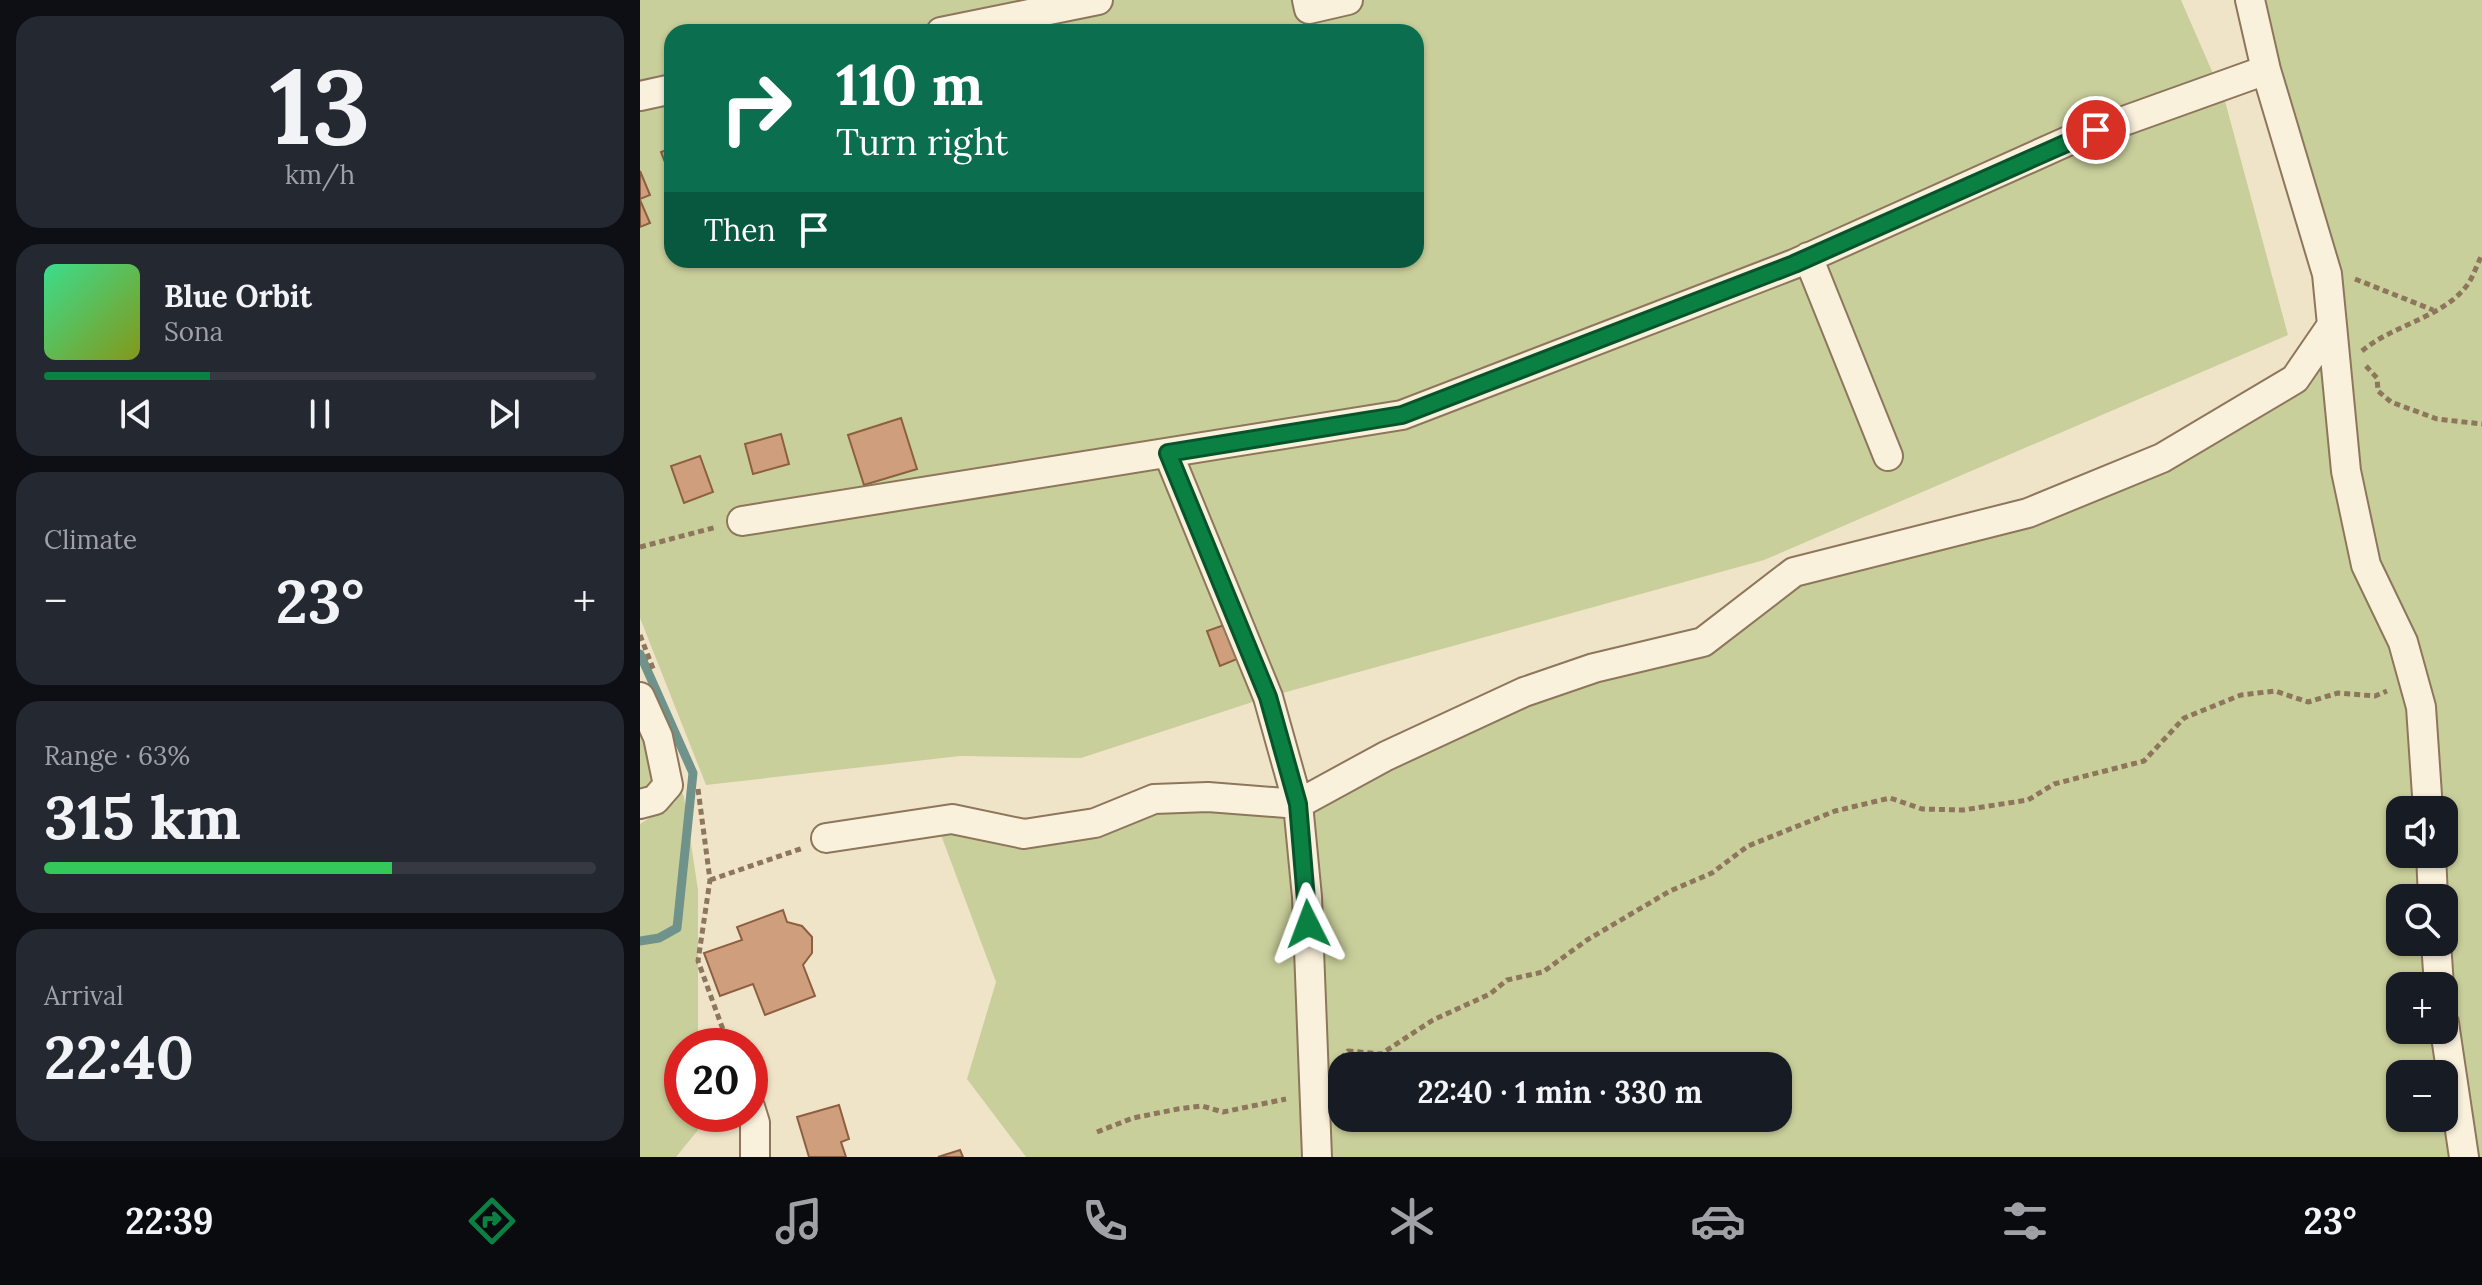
<!DOCTYPE html>
<html lang="en">
<head>
<meta charset="utf-8">
<style>
	body { margin:0; font-family:Lora,serif; background:#242831; color:#f1f3f6; height:100vh; display:flex; flex-direction:column; font-size:30px; white-space:nowrap }
	* { box-sizing:border-box; margin:0 }
	p { font-size:26px; color:#9ea1a6 }
	.icon { flex:none; width:44px; height:44px; fill:none; stroke:currentColor; stroke-width:2; stroke-linecap:round; stroke-linejoin:round }
	.map { position:relative; flex:1; overflow:hidden }
	.sheet { display:flex; flex-direction:column; gap:16px; padding:16px; background:#0d0f14; width:640px }
	.sheet>* { flex:none }
	.hud { position:absolute; left:24px; top:24px; width:760px; height:244px; border-radius:24px; box-shadow:0 2px 6px #0004; background:#0b6e4f; color:#fff; overflow:hidden }
	.tools { position:absolute; left:1746px; top:796px; display:grid; gap:16px }
	.tools a { display:grid; place-items:center; width:72px; height:72px; border-radius:16px; background:#171b24; box-shadow:0 2px 6px #0004; font-size:40px }
	.speed { position:absolute; left:24px; top:1028px; display:flex; gap:16px; font-size:40px; font-weight:700; text-align:center }
	.speed>* { display:grid; place-content:center; width:104px; height:104px; border-radius:50%; background:#171b24; box-shadow:0 2px 6px #0004; line-height:1 }
	.speed .limit { border:12px solid #d22; background:#fff; color:#111 }
	.pin { position:absolute; display:grid; place-items:center; width:68px; height:68px; color:#fff; margin:-34px; border:4px solid #fff; border-radius:50%; box-shadow:0 2px 8px #0007 }
	.me { position:absolute; width:88px; margin:-44px; rotate:357deg; stroke-linejoin:round; filter:drop-shadow(0 0 6px #0008) }
	.turn { display:flex; align-items:center; gap:28px; height:168px; padding:0 40px; font-size:36px }
	.turn .icon { width:104px; height:104px; stroke-width:2.5 }
	.turn b { display:block; font-size:56px; line-height:68px }
	.then { display:flex; align-items:center; height:76px; padding:0 40px; background:#0003; gap:16px; font-size:30px }
	.big { font-size:60px; font-weight:700; line-height:1.1 }
	.sheet .card { flex:1; display:flex; flex-direction:column; justify-content:center; gap:12px; min-width:0; padding:0 28px; border-radius:24px; background:#242831 }
	.sheet .dial { align-items:center; gap:0 }
	.dial b { font-size:104px; line-height:1 }
	.song { display:flex; align-items:center; gap:24px }
	.cover { width:96px; height:96px; border-radius:12px; background:linear-gradient(135deg,hsl(150 70% 55%),hsl(70 70% 35%)) }
	.played { height:8px; border-radius:4px; background:linear-gradient(90deg,#0b8043 30%,#363941 30%) }
	.keys { display:flex; justify-content:space-around; direction:ltr }
	.heat { display:flex; justify-content:space-between; align-items:center; font-size:44px; direction:ltr }
	.charge { height:12px; border-radius:6px; background:linear-gradient(90deg,#34c759 63%,#363941 0) }
	.trip { position:absolute; left:688px; top:1052px; width:464px; height:80px; border-radius:24px; background:#171b24; box-shadow:0 2px 6px #0004; font-weight:700; line-height:80px; text-align:center }
	.dock { display:flex; height:128px; justify-content:space-around; align-items:center; background:#090b0e; color:#9ea1a6 }
	.dock .icon { width:56px; height:56px }
	.dock .selected { color:#0b8043 }
	.dock b { font-size:36px; color:#f1f3f6 }
	main { display:flex; flex:1; min-height:0 }
	.map>svg:first-child { display:block }
	.green { fill:#c9cf9b; fill-rule:evenodd }
	.lines { fill:none; stroke-linecap:round; stroke-linejoin:round }
	.stream { stroke:#6f938a; stroke-width:9 }
	.building { fill:#cf9f7d; stroke:#8d5f41; stroke-width:2 }
	.minor-casing { stroke:#8d765c; stroke-width:32 }
	.path { stroke:#8d765c; stroke-width:5; stroke-dasharray:6 4; stroke-linecap:butt }
	.minor { stroke:#faf1dc; stroke-width:28 }
	.route-casing { stroke:#07532c; stroke-width:20 }
	.route { stroke:#0b8043; stroke-width:14 }
</style>
</head>
<body>
<main>
<section class="sheet">
<div class="card dial"><b>13</b><p>km/h</p></div>
<div class="card">
<div class="song"><i class="cover"></i><div><b>Blue Orbit</b><p>Sona</p></div></div>
<div class="played"></div>
<div class="keys"><svg class="icon" aria-label="previous" viewBox="0 0 24 24"><path d="M18 5L8 12l10 7zM5 5v14"/></svg><svg class="icon" aria-label="pause" viewBox="0 0 24 24"><path d="M8 5v14M16 5v14"/></svg><svg class="icon" aria-label="next" viewBox="0 0 24 24"><path d="M6 5l10 7-10 7zM19 5v14"/></svg></div>
</div>
<div class="card"><p>Climate</p>
<div class="heat"><a>−</a><b class="big">23°</b><a>+</a></div>
</div>
<div class="card"><p>Range · 63%</p><b class="big">315 km</b><div class="charge"></div></div>
<div class="card"><p>Arrival</p><b class="big">22:40</b></div>
</section>
<div class="map">
<svg width="1842" height="1157" viewBox="0 0 1842 1157">
	<rect width="100%" height="100%" fill="#f0e4c8"/>
	<!-- green -->
	<path class="green" d="M0,0H1541L1585,101L1648,335L1124,560L628,697L441,758L320,756L66,785L0,618ZM32,32H776V260H32Z
		M1610,0H1842V1157H386L327,1079L356,982L301,835L428,834L514,799L658,804L746,756L1063,642L1154,572L1388,513L1655,379L1692,325ZM1760,810H1804V854H1760ZM1760,898H1804V942H1760ZM1760,986H1804V1030H1760ZM702,1066H1138V1118H702ZM1760,1074H1804V1118H1760Z
		M0,697L44,797L58,890V1046H42V1114H58V1130L36,1157H0V824L37,801L0,816Z"/>
	<g class="lines">
		<!-- stream -->
		<path class="stream" d="M0,654L53,773L37,928L19,938L0,941"/>
	</g>
	<!-- building -->
	<path class="building" d="M32,148V180L21,152Z
		M0,171L10,195L0,199Z
		M0,200L10,223L0,227Z
		M261,418L277,469L224,485L208,435Z
		M141,434L149,464L113,474L105,444Z
		M60,456L73,492L44,503L31,466Z
		M584,625L597,659L580,666L567,631Z
		M143,910L147,922L162,926L172,937V953L163,965L175,996L125,1015L113,984L80,996L64,953L102,940L97,927Z
		M199,1105L209,1139L201,1142L206,1157H169L157,1117Z
		M320,1150L323,1157H298Z"/>
	<g class="lines">
		<defs>
			<path id="minor" d="M667,0L669,9L708,0
				M301,32L458,0
				M0,96L32,89
				M1168,257L1248,456
				M1692,325L1706,471L1726,565L1763,642L1781,707L1788,810
				M528,453L628,697L658,804L667,897L677,1157
				M102,521L762,415L1154,264L1428,141L1626,70
				M0,697L18,737L28,785L15,800L0,804
				M186,838L312,819L384,834L455,823L514,799L568,797L658,804L746,756L884,692L954,668L1063,642L1154,572L1388,513L1522,458L1655,379L1692,325L1687,274L1626,70L1610,0
				M1791,854L1793,898
				M1796,942L1799,986
				M1804,1023L1824,1157
				M110,1107L115,1123V1157"/>
		</defs>
		<!-- minor casing -->
		<use href="#minor" class="minor-casing"/>
		<!-- path -->
		<path class="path" d="M1715,279L1793,310
			M1722,351C1752,325 1805,317 1828,284C1834,275 1837,264 1842,255
			M1726,366L1737,378L1738,391L1751,402L1797,419L1842,424
			M0,547L77,527
			M0,635L14,671
			M58,789L70,880L58,961L89,1046
			M70,880L163,848
			M701,1059L708,1051L741,1054L793,1020L850,994L867,980L903,972L947,940L1030,891L1072,873L1108,846L1195,811L1250,798L1282,809L1323,810L1388,800L1414,784L1504,761L1544,718L1601,695L1635,691L1668,702L1698,693L1735,696L1747,691
			M457,1132L493,1118L538,1109L562,1106L583,1112L646,1099"/>
		<!-- minor -->
		<use href="#minor" class="minor"/>
	</g>
	<g class="lines">
		<defs>
			<path id="route" d="M668,924L658,804L628,697L528,453L762,415L1154,264L1456,130"/>
		</defs>
		<!-- route casing -->
		<use href="#route" class="route-casing"/>
		<!-- route -->
		<use href="#route" class="route"/>
	</g>
</svg>
<div class="tools">
<a><svg class="icon" aria-label="sound" viewBox="0 0 24 24"><path d="M4 9h4l5-4v14l-5-4H4zM17 9q2 3 0 6"/></svg></a>
<a><svg class="icon" aria-label="search" viewBox="0 0 24 24"><circle cx="10" cy="10" r="6"/><path d="M15 15l6 6"/></svg></a>
<a>+</a>
<a>−</a>
</div>
<div class="speed"><div class="limit">20</div></div>
<div class="pin" style="left:1456px;top:130px;background:#d93025"><svg class="icon" aria-label="arrive" viewBox="0 0 24 24"><path d="M6 21V4h12l-3 4 3 4H6"/></svg></div>
<svg class="me" style="left:668px;top:924px" viewBox="-20 -20 40 40"><path d="M0-17L14 15 0 8-14 15z" fill="#0b8043" stroke="#fff" stroke-width="4"/></svg>
<div class="trip">22:40 · 1 min · 330 m</div>
<div class="hud">
<div class="turn"><svg class="icon" aria-label="right" viewBox="0 0 24 24"><path d="M7 20v-9h11M14 6l5 5-5 5"/></svg><div><b>110 m</b>Turn right</div></div>
<div class="then">Then<svg class="icon" aria-label="arrive" viewBox="0 0 24 24"><path d="M6 21V4h12l-3 4 3 4H6"/></svg></div>
</div>
</div>
</main>
<nav class="dock">
<b>22:39</b>
<svg class="icon selected" aria-label="directions" viewBox="0 0 24 24"><path d="M12 3l9 9-9 9-9-9zM9 14v-3h6M13 9l2 2-2 2"/></svg>
<svg class="icon" aria-label="music" viewBox="0 0 24 24"><path d="M9 18V5l10-2v13"/><circle cx="6" cy="18" r="3"/><circle cx="16" cy="16" r="3"/></svg>
<svg class="icon" aria-label="phone" viewBox="0 0 24 24"><path d="M5 4h4l2 5-3 2q2 4 5 5l2-3 5 2v4C11 20 4 13 5 4z"/></svg>
<svg class="icon" aria-label="climate" viewBox="0 0 24 24"><path d="M12 3v18M4 7l16 10M4 17L20 7"/></svg>
<svg class="icon" aria-label="car" viewBox="0 0 24 24"><path d="M5 17H2v-5l4-1 3-4h7l3 4 3 1v5h-3M9 17h6M6 11h13"/><circle cx="7" cy="17" r="2"/><circle cx="17" cy="17" r="2"/></svg>
<svg class="icon" aria-label="filters" viewBox="0 0 24 24"><path d="M4 7h16M4 17h16"/><circle cx="9" cy="7" r="2"/><circle cx="15" cy="17" r="2"/></svg>
<b>23°</b>
</nav>
</body>
</html>
